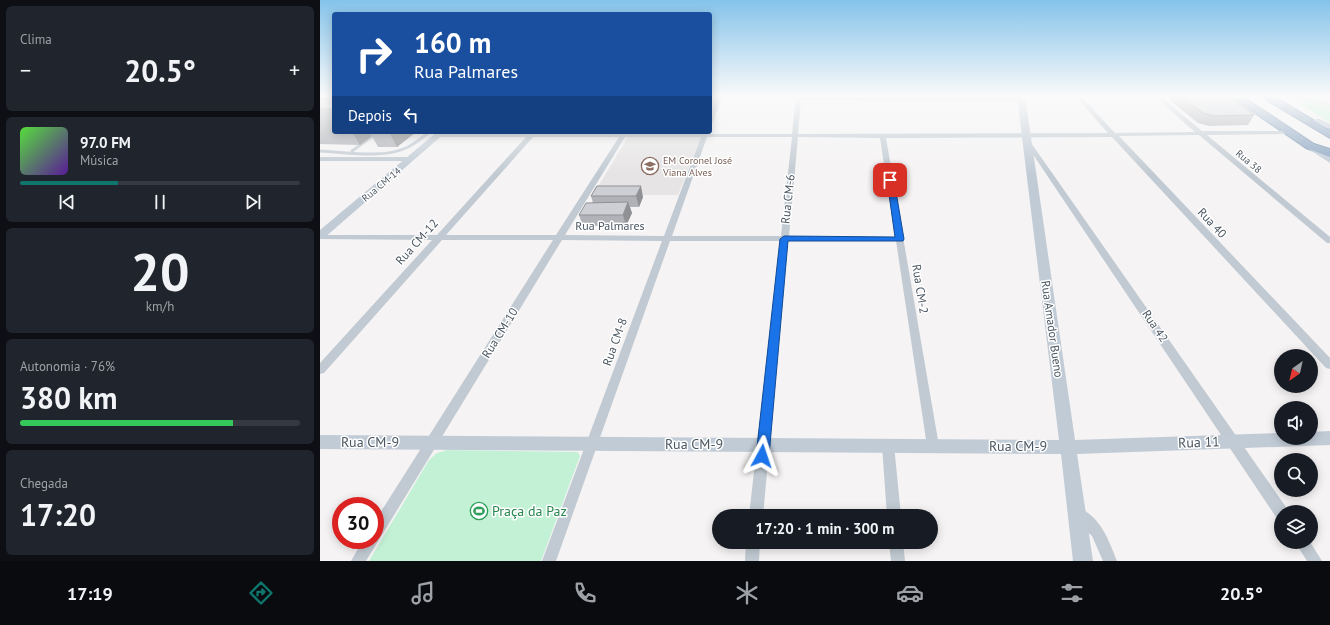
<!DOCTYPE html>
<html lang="pt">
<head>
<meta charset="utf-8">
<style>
	body { margin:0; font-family:"PT Sans",sans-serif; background:#20242c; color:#f1f3f6; height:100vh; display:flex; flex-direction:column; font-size:15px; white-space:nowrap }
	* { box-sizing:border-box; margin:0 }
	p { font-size:13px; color:#9ea1a6 }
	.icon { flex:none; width:22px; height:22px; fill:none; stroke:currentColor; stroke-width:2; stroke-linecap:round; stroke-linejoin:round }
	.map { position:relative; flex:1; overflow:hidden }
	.side { display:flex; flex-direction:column; gap:6px; padding:6px; background:#0d0f14; width:320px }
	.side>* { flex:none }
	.banner { position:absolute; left:12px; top:12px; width:380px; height:122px; border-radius:4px; box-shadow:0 2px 10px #0003; background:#1a4fa0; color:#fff; overflow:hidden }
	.needle { width:26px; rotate:214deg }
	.buttons { position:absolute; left:954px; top:349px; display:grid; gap:8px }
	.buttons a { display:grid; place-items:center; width:44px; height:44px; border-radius:50%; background:#171b24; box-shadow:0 2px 10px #0003; font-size:20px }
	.speed { position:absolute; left:12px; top:497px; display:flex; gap:8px; font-size:20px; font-weight:700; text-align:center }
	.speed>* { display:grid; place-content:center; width:52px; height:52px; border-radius:50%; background:#171b24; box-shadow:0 2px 10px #0003; line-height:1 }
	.speed .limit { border:6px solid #d22; background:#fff; color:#111 }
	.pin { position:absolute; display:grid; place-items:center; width:34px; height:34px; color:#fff; margin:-17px; border-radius:8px; box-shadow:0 2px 6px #0006 }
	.me { position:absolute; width:44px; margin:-22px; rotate:5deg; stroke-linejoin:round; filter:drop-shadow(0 0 3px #0008) }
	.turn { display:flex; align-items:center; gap:14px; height:84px; padding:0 16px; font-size:18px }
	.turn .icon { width:52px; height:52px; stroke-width:2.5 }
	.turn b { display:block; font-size:28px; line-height:34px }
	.then { display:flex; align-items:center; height:38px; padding:0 16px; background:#0003; gap:8px; font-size:15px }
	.big { font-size:30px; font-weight:600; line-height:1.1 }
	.side .widget { flex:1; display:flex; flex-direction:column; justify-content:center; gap:6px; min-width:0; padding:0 14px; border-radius:6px; background:#20242c }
	.side .dial { align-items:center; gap:0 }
	.dial b { font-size:52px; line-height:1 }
	.song { display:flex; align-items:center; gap:12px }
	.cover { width:48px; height:48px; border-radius:6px; background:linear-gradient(135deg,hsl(110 70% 55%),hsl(270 70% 35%)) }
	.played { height:4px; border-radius:2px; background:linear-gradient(90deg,#0f766e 35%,#363941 35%) }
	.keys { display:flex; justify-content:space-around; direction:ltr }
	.heat { display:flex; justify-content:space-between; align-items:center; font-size:22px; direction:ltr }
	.charge { height:6px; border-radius:3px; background:linear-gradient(90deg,#34c759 76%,#363941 0) }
	.trip { position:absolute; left:392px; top:509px; width:226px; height:40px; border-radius:20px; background:#171b24; box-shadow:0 2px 10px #0003; font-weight:600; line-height:40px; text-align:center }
	.tab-bar { display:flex; height:64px; justify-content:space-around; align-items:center; background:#090b0e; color:#9ea1a6 }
	.tab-bar .icon { width:28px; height:28px }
	.tab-bar .current { color:#0f766e }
	.tab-bar b { font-size:18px; color:#f1f3f6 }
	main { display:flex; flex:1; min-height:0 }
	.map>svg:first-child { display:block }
	.education { fill:#e6e4e5 }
	.green { fill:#c3f1d5 }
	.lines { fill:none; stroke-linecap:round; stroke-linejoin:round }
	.highway-casing { stroke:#7690ad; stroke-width:2 }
	.lane { stroke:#c1cad2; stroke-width:3 }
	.street { fill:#c1cad2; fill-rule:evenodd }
	.secondary { fill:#c1cbd6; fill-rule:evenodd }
	.highway { fill:#8ba5c1; fill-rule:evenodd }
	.wall { fill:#b0b2b7 }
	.shaded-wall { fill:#909195 }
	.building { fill:#cdcfd5; stroke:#909195 }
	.route { fill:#1a73e8; stroke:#114b97 }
	.labels { text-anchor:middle; stroke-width:3; stroke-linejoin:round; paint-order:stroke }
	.far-education-label { font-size:10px; fill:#785e54; stroke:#fff; text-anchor:start }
	.far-street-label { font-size:10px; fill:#4a5661; stroke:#fff }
	.street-label { font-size:12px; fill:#4a5661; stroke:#fff }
	.near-street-label { font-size:14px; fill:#4a5661; stroke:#fff }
	.near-leisure-label { font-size:14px; fill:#27864d; stroke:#fff; text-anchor:start }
</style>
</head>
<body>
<main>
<section class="side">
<div class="widget"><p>Clima</p>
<div class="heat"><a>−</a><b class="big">20.5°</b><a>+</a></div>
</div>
<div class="widget">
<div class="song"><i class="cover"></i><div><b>97.0 FM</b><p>Música</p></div></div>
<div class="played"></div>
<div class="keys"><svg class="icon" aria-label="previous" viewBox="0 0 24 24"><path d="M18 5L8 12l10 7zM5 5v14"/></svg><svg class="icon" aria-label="pause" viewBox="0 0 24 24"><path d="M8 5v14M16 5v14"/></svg><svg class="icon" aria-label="next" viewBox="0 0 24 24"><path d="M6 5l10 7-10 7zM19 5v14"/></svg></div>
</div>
<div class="widget dial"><b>20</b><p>km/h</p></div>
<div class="widget"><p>Autonomia · 76%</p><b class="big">380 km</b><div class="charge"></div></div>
<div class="widget"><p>Chegada</p><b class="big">17:20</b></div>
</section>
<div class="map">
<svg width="1010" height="561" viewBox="0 0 1010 561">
	<rect width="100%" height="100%" fill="#f5f3f3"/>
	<!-- education -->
	<path class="education" d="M308,137H381L358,195H273Z"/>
	<!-- green -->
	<path class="green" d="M976,101L1010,105V123Z
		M127,450L258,452L260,456L221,561H49L109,460L117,453Z"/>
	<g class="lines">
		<defs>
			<path id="highway" d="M910,96H922L994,144L1010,149V157L986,148Z
				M940,96H953L1010,130V138Z"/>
		</defs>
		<!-- highway casing -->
		<use href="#highway" class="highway-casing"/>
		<!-- lane -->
		<path class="lane" d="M974,96L986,100L1010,104
			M0,151C27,152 61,159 86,148C95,144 102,138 109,132
			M32,151L57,133"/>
		<!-- street -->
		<path class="street" d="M396,96H402L393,122L390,124V114Z
			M476,96L701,97L704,99L701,101L481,100L478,134L788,133L755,96H761L795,133L875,132L834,96H840L882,131H970V133L968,134L887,135L1010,237V243H1007L879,135L799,136L1010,358V369L1006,368L792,137L566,138L619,446L617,450L613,451L609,450L607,446L576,241H468L443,516H429L460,241H350L236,561H222L342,241L242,240L46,561H31L43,540H55V521L233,240H122L4,373L0,374V363L112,240L0,239V235H117L206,137H118L116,136V134L209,133L211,132H215L216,133H301L302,132H308L307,133L382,134L383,132H389V134H472ZM213,137H299L236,235H126ZM305,137H381L344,236L245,235ZM387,137H472L461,236H352ZM478,137L560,138L575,237L469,236Z
			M705,140H709L966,507L968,512H961V519L956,517L704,141Z
			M0,157H91L94,159L91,161H0Z
			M568,440L572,441L574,445L581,516H567L562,445L564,441Z
			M759,508C781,517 789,541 797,561H783L772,536L754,520L752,515L754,510Z
			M426,542H440L439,561H425Z
			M569,542H583L585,561H571Z
			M975,542H990L1002,561H987Z"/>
		<!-- secondary -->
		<path class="secondary" d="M697,96H705L755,440L961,433V438H991V432L1010,431V445L757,454L773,561H753L741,454L0,449V435L739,440Z
			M1004,96H1010V99Z
			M994,119H1000L1010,124V129L994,123Z
			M117,132H126L4,238L0,239V230Z
			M990,143L1010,156V163L987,148L986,146Z"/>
		<!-- highway -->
		<use href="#highway" class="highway"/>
	</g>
	<!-- wall -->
	<path class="wall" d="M0,96H14V132H96L77,147H58L52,136L40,145L0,144Z
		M852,96H910L909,98L934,115L928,125L889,126L878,123L851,101Z
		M277,186L323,197L319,207H310L312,213L306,226H263L259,215L273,203L271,196Z"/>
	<!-- shaded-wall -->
	<path class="shaded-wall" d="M0,96H14V109H0Z
		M32,132H49L52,136L40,145Z
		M69,132H96L77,147Z
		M321,186L323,197L319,207L316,196Z
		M308,202L312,213L306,226L303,215Z"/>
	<!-- building -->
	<path class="building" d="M861,96H906L934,115L893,116L883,113Z
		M0,100H14V109H0Z
		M277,186H321L316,196H271Z
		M308,202L303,215H259L266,203Z"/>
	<!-- sky -->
	<linearGradient id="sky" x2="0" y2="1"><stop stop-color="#85c3ea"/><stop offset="0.55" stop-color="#fafafa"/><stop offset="1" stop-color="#fafafa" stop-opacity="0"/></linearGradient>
	<rect width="1010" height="175" fill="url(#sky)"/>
	<!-- route -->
	<path class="route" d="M568,178H573L574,180L584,239L583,241H468L449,456L447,460L442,462L438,460L436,456L460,239L464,236L575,237L567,180Z"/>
	<!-- icons -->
	<defs>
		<symbol id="school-ring" viewBox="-11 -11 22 22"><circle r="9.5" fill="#fff" stroke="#8d6e63" stroke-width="1.5"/><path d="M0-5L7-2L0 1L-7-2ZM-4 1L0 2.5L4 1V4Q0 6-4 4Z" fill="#8d6e63"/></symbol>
		<symbol id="stadium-ring" viewBox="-11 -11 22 22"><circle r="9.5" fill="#fff" stroke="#2e9e5b" stroke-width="1.5"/><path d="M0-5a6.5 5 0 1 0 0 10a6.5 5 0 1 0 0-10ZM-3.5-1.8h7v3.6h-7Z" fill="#2e9e5b"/></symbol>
	</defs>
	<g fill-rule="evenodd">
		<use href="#school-ring" x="320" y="156" width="20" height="20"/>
		<use href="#stadium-ring" x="149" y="501" width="20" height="20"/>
	</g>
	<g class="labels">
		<!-- far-education labels -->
		<g class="far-education-label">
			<text x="343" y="164">EM Coronel José<tspan x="343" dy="12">Viana Alves</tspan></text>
		</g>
		<!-- far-street labels -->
		<g class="far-street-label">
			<text transform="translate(929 161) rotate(40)" y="4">Rua 38</text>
			<text transform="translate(61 184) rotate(-40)" y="4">Rua CM-14</text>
		</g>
		<!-- street labels -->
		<g class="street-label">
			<text transform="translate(468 199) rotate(-84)" y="4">Rua CM-6</text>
			<text transform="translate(892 223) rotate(47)" y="4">Rua 40</text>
			<text x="290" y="230">Rua Palmares</text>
			<text transform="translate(97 242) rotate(-48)" y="4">Rua CM-12</text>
			<text transform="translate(600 289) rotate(81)" y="4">Rua CM-2</text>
			<text transform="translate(835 326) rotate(56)" y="4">Rua 42</text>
			<text transform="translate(732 329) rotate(82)" y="4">Rua Amador Bueno</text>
			<text transform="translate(180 333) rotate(-58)" y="4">Rua CM-10</text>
			<text transform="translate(295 342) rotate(-70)" y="4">Rua CM-8</text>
		</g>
		<!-- near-street labels -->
		<g class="near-street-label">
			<text x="50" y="447">Rua CM-9</text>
			<text transform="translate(879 442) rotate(-2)" y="5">Rua 11</text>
			<text x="374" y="449">Rua CM-9</text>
			<text x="698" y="451">Rua CM-9</text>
		</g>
		<!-- near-leisure labels -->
		<g class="near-leisure-label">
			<text x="172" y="516">Praça da Paz</text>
		</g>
	</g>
</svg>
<div class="buttons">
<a><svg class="needle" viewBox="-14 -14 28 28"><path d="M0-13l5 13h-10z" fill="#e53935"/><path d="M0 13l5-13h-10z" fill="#9ea1a6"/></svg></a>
<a><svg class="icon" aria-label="sound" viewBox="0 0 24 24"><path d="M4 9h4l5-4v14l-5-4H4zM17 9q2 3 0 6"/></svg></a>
<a><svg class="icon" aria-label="search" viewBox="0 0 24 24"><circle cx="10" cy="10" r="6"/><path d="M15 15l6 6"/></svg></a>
<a><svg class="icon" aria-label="layers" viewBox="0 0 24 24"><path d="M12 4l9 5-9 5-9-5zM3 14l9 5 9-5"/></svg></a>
</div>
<div class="speed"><div class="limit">30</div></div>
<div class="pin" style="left:570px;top:180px;background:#d93025"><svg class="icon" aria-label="arrive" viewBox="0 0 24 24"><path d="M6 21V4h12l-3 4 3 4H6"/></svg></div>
<svg class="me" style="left:442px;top:456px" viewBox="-20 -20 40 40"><path d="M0-17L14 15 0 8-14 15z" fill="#1a73e8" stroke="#fff" stroke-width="4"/></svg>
<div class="trip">17:20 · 1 min · 300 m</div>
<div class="banner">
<div class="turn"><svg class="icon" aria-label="right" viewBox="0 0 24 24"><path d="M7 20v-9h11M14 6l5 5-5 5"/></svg><div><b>160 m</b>Rua Palmares</div></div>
<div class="then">Depois<svg class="icon" aria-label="left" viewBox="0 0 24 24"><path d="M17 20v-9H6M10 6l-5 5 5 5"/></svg></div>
</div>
</div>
</main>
<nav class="tab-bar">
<b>17:19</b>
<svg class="icon current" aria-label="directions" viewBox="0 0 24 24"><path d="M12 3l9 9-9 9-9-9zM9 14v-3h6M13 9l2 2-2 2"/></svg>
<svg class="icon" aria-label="music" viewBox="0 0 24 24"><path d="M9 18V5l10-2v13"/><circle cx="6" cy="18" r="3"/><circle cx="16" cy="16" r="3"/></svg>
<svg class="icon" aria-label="phone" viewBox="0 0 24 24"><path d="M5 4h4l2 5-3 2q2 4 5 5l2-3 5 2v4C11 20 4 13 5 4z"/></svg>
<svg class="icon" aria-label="climate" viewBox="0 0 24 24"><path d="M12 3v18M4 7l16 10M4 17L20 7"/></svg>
<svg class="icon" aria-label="car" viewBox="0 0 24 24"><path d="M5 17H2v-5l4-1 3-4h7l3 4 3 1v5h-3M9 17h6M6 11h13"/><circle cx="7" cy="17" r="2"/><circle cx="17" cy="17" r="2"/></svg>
<svg class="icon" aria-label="filters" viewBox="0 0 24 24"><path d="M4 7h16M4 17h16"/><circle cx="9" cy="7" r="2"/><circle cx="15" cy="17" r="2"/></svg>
<b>20.5°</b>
</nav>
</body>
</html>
